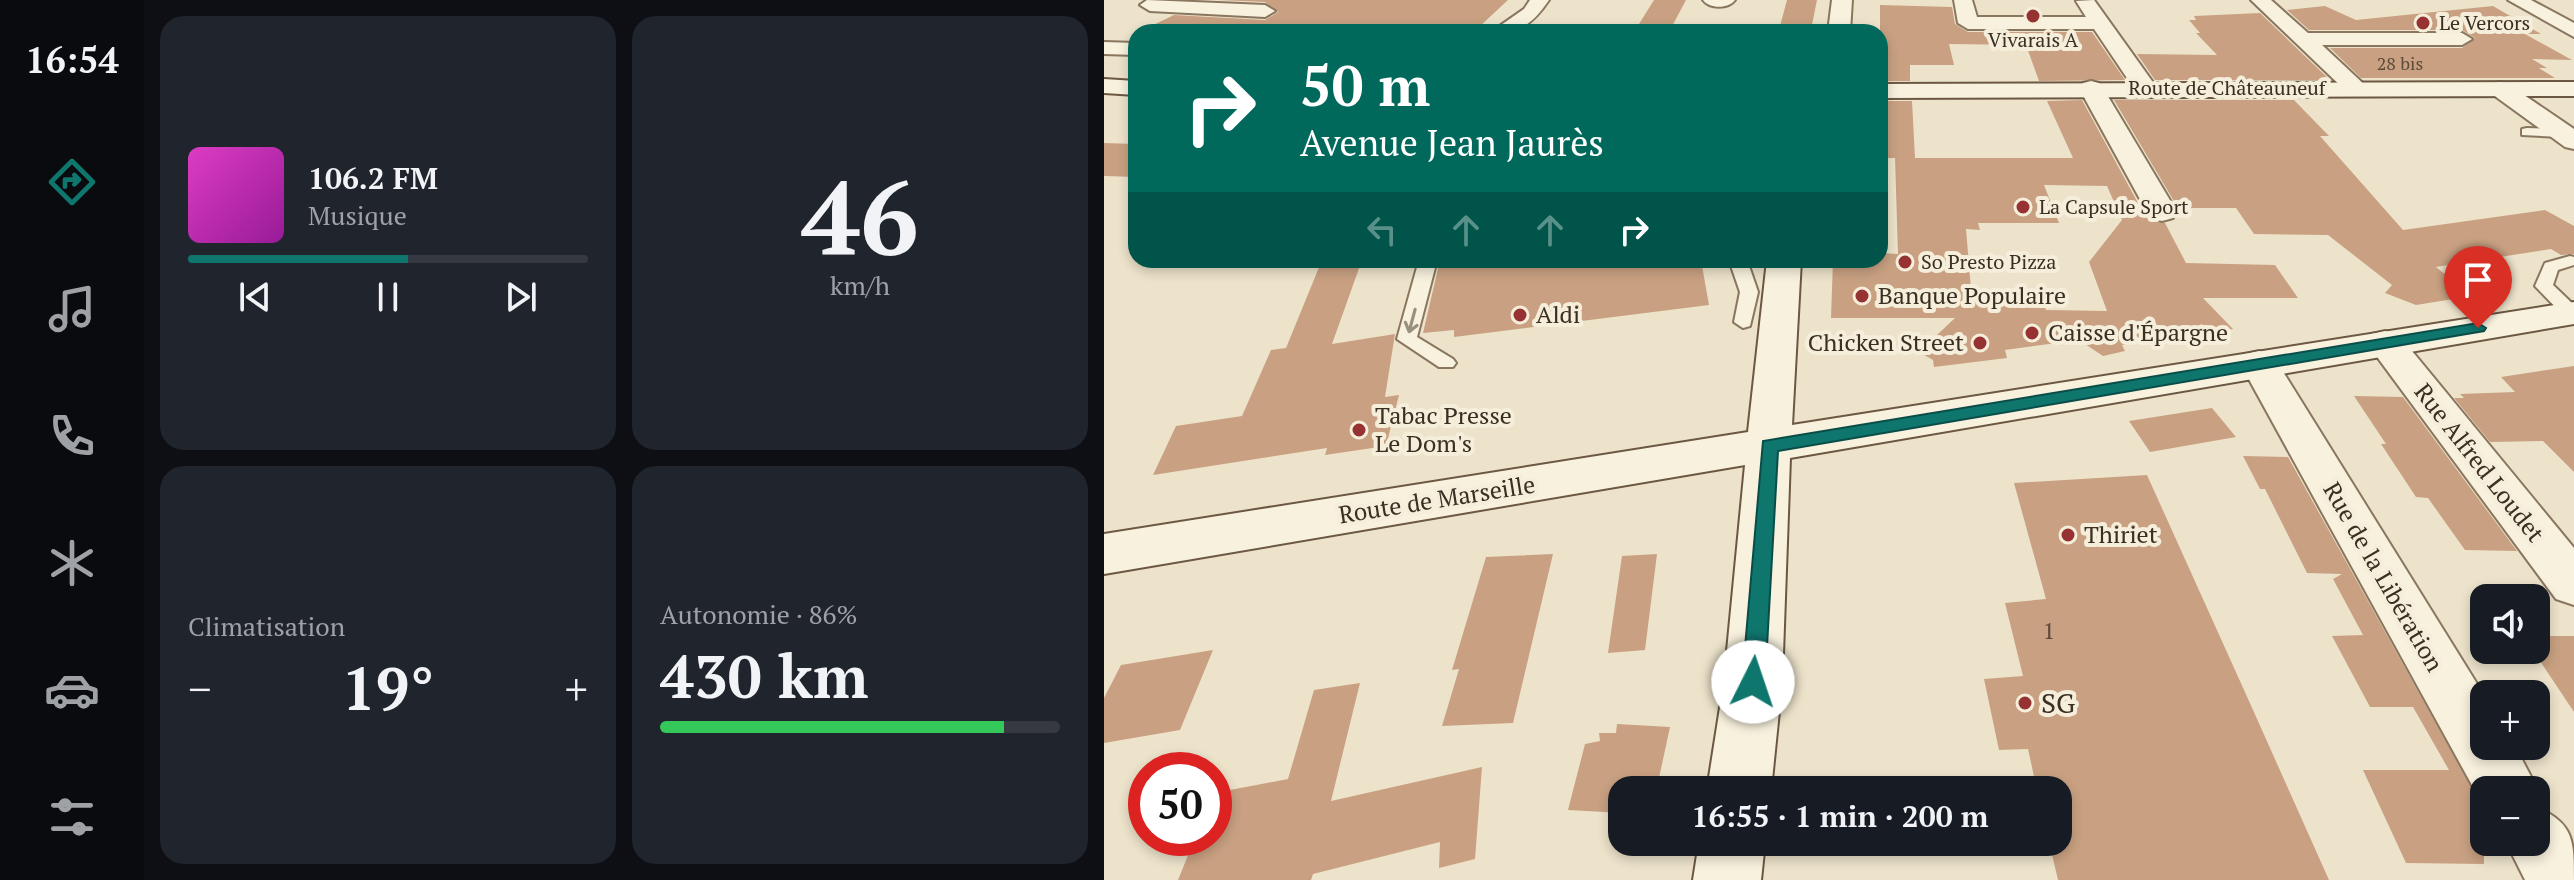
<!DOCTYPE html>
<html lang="fr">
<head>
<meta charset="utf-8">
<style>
	body { margin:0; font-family:"PT Serif",serif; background:#20242c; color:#f1f3f6; height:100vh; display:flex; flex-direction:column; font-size:30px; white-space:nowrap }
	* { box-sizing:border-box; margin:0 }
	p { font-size:26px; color:#9ea1a6 }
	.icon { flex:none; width:44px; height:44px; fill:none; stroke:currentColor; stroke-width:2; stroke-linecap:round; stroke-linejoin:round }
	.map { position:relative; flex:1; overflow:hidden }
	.drawer { display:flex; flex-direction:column; gap:16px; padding:16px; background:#0d0f14; width:960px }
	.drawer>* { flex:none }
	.top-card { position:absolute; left:24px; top:24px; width:760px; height:244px; border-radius:24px; box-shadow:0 4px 12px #0003; background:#00695c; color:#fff; overflow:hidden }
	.tools { position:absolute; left:1366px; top:584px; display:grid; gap:16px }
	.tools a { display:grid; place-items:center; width:80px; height:80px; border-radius:16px; background:#171b24; box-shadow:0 4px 12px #0003; font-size:40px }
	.speed { position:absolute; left:24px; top:752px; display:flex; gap:16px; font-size:40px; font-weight:700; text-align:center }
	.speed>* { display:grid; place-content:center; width:104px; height:104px; border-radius:50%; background:#171b24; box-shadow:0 4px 12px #0003; line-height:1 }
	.speed .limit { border:12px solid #d22; background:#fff; color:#111 }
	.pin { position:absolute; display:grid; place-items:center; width:68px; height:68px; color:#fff; margin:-82px -34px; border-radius:50% 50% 50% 0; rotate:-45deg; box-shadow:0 0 8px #0007 }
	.pin .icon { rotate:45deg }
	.me { position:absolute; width:88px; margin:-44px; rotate:4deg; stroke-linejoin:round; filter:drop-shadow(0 0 6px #0008) }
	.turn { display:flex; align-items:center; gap:28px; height:168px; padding:0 40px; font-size:36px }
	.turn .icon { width:104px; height:104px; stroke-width:2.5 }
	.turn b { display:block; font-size:56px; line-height:68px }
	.lanes { display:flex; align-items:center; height:76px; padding:0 40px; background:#0003; justify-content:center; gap:40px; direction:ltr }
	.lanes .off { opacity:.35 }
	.big { font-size:60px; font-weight:600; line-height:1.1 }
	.drawer .card { flex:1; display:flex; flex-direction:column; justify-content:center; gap:12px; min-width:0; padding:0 28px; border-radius:24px; background:#20242c }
	.drawer .dial { align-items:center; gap:0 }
	.dial b { font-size:104px; line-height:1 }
	.song { display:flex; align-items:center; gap:24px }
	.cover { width:96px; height:96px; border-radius:12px; background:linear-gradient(135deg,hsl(310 70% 55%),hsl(300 70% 35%)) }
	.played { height:8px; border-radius:4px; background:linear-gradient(90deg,#0f766e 55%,#363941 55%) }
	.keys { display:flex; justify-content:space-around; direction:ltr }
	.heat { display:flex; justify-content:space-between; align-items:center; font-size:44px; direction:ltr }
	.charge { height:12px; border-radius:6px; background:linear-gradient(90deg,#34c759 86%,#363941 0) }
	.drawer .tiles { flex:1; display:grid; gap:16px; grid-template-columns:repeat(2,1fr) }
	.trip { position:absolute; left:504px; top:776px; width:464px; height:80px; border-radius:24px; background:#171b24; box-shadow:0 4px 12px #0003; font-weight:600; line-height:80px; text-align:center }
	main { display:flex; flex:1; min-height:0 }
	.tabs { display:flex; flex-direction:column; width:144px; justify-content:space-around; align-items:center; background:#090b0e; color:#9ea1a6 }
	.tabs .icon { width:56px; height:56px }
	.tabs .current { color:#0f766e }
	.tabs b { font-size:36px; color:#f1f3f6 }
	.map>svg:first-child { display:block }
	.building { fill:#c9a182; fill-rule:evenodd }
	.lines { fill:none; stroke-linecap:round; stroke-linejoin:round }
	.service-casing { stroke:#89765f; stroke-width:4 }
	.minor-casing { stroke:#89765f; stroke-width:4 }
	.tertiary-casing { stroke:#89765f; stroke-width:4 }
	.secondary-casing { stroke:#6c5842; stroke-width:4 }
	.service { fill:#f8f1de; fill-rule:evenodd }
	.minor { fill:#f8f1de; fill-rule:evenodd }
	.tertiary { fill:#f8f1de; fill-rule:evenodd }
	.secondary { fill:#f8f1de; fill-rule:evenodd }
	.oneway { stroke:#9a9080 }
	.route { fill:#0f766e; stroke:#0a4d48; stroke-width:2 }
	.poi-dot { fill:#963332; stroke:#f5eeda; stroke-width:3 }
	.labels { text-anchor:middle; stroke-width:8; stroke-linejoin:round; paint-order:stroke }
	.far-number-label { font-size:18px; fill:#5e4b3a }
	.far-poi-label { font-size:20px; fill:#3b2e22; stroke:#f5eeda; text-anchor:start }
	.far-street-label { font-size:20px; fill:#3b2e22; stroke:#f5eeda }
	.poi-label { font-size:24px; fill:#3b2e22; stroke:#f5eeda; text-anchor:start }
	.street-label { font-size:24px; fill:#3b2e22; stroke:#f5eeda }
	.near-number-label { font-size:24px; fill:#5e4b3a }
	.near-poi-label { font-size:28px; fill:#3b2e22; stroke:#f5eeda; text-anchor:start }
</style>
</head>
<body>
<main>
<nav class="tabs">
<b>16:54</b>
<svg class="icon current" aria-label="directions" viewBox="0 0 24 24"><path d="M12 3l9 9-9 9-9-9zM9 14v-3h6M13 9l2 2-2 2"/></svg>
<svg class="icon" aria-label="music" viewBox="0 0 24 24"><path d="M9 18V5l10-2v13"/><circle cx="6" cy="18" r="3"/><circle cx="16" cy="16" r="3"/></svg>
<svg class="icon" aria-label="phone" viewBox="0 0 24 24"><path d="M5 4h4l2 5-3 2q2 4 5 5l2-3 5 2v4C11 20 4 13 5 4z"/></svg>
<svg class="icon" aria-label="climate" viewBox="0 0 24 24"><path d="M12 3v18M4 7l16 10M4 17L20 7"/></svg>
<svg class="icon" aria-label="car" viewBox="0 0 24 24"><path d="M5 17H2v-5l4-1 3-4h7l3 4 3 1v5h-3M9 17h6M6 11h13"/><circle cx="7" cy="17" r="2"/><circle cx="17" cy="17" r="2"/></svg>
<svg class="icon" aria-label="filters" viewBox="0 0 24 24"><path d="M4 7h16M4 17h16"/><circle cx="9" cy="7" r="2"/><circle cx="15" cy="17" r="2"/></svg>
</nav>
<section class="drawer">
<div class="tiles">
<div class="card">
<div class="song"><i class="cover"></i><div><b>106.2 FM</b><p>Musique</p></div></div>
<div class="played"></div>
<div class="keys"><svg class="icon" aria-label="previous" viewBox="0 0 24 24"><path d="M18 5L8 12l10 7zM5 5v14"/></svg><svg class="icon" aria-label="pause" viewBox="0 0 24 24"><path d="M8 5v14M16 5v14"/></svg><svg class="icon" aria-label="next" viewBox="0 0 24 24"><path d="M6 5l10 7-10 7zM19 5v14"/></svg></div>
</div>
<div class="card dial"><b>46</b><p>km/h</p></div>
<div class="card"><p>Climatisation</p>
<div class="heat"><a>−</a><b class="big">19°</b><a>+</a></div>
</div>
<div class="card"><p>Autonomie · 86%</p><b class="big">430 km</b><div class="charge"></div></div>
</div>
</section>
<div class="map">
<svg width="1470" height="880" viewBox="0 0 1470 880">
	<rect width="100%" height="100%" fill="#ede3cb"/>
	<!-- building -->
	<path class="building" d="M114,0H404L374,28L357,32L45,27L70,15L161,20L174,12L161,2Z
		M550,0H582L565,32H530Z
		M683,0H713L707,30H675Z
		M776,5L848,7L851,24L864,32H988L1021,80L935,81L922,45L845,44L850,65H806V81H776Z
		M1221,6L1252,20L1389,6L1437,34H1421L1468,60L1428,59L1443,68H1435L1451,78H1257L1226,48H1358L1371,38L1358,30H1205L1183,10Z
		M1156,13L1226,80H1051L1033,54L1113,55L1092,33H1096L1085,20H1092L1090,16Z
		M978,100L1040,214L1046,221L1061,223L1082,263L1171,265L1194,298H1099L1129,329L1018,345L1021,351L999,356L975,340L901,350L903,358L830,367L829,360L815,352L851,318H727L729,260H776V253L794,254L791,158H776V101H808L811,158H969L943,101ZM940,185L1003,186L1018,220L985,262L1003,311L942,310L936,290L867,289L862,229L876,230L874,223H955Z
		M1010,100H1190L1225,136H1216L1299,230L1441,210L1470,226V254L1457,255L1447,249L1332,267L1368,296L1312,305L1281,293L1288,285L1224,235L1150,234L1132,208H1074Z
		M0,143L32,144V177L0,176Z
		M218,260H258L228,344L291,334L281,397L295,395L282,446L221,455L223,448L49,475L72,426L138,416L167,350L182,348Z
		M336,260H597L605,305L350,337V330L319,333Z
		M1470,366V472L1439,441L1386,442L1350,398H1360L1356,394L1411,392L1397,377Z
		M1250,396L1299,397L1413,551L1361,550L1324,498L1312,497L1277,444H1282Z
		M1108,408L1132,437L1046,452L1025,421Z
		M1139,456L1184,457L1380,810V864L1302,863L1259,770H1345L1309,707H1266L1228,636L1259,635L1229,579L1238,574L1203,573L1161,489H1156Z
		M1043,475L1145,701L1225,880H954L945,842H954V790H933L924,749L895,750L880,679L919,676L901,603L942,599L910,483Z
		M449,554L409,723L338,726L355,669L348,670L382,557Z
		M553,554L541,650L504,653L518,556Z
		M1432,636H1470V712L1432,655Z
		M109,650L76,730L0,743V698L17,665Z
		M256,683L227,801L378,767L371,859L335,868L336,842L209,874L207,880H74L91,838H110V793L184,779L210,690Z
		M513,724L566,727L555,778L533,777L529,790H518V813L464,810L481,744L496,741L495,733H512Z"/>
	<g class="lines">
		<defs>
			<path id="service" d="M1423,128L1458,129L1465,133L1458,137L1418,135V129Z
				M1466,256L1470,257V265L1454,270L1449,285L1470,305L1468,319L1461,317L1431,286L1441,263Z
				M315,260H333L313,337L349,359L352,363L349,367H335L293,339Z
				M625,260H643L654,292L646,326L639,328L630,322L636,292Z"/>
			<path id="minor" d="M43,0L161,5L171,11L161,17L46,11L36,5Z
				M426,0H445C428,25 417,32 387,32L420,9Z
				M599,0H631C625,9 605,9 599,0Z
				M850,0H868L873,17H982L972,1L990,0L1053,88L1049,93H1033L990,29H864L854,23Z
				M1147,0H1167L1204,33H1358L1368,39L1358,45H1218L1264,88L1260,93H1244Z
				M1404,0H1427L1470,23V37Z
				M0,42L32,43V55L0,54Z
				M987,81L995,83L999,88L1073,212L1069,218L1058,221L1047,218L1043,212L975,88L979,83Z
				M1396,82L1404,84L1470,129V149L1461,147L1388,94L1384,89L1388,84Z
				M1281,331L1294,334L1470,548V605L1452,599L1268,350L1263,342L1268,334Z
				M1155,351L1168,354L1380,695V746H1411L1434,790L1432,795V790H1380V807L1136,363L1142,354Z
				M1432,807C1470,823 1470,841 1470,880H1421L1402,842H1432Z"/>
			<path id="tertiary" d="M728,0H748L746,32H724Z"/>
			<path id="secondary" d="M0,79L32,81V95L0,93Z
				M1470,82V96L776,98V84Z
				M663,260H697L688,425L1470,302V324L686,458L678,682L667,790H603L620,682L641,465L0,574V534L644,432Z
				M595,842H661L657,880H589Z"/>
		</defs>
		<!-- service casing -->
		<use href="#service" class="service-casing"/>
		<!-- minor casing -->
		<use href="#minor" class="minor-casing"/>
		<!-- tertiary casing -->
		<use href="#tertiary" class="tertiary-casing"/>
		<!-- secondary casing -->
		<use href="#secondary" class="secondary-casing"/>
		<!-- service -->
		<use href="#service" class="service"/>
		<!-- minor -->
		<use href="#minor" class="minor"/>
		<!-- tertiary -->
		<use href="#tertiary" class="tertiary"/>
		<!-- secondary -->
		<use href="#secondary" class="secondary"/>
	</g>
	<!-- one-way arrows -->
	<defs><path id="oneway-shaft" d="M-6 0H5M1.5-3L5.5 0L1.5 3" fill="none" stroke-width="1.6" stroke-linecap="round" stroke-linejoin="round" transform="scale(2)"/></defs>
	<use class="oneway" href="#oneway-shaft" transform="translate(308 321) rotate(105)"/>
	<!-- route -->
	<path class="route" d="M1374,323L1382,328L1380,331L674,451L661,682L658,690L649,693L641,690L638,682L659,441Z"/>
	<!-- markers -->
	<g class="poi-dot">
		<circle cx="929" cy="16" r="8"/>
		<circle cx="1319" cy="23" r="8"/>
		<circle cx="919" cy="207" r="8"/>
		<circle cx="801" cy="262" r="8"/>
		<circle cx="758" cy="296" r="8"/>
		<circle cx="416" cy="315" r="8"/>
		<circle cx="928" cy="333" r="8"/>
		<circle cx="876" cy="343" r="8"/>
		<circle cx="255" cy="430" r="8"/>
		<circle cx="964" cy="535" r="8"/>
		<circle cx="921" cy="703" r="8"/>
	</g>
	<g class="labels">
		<!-- far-number labels -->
		<g class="far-number-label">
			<text x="1296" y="70">28 bis</text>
		</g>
		<!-- far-poi labels -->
		<g class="far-poi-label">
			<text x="1335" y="30">Le Vercors</text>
			<text x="929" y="47" text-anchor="middle">Vivarais A</text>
			<text x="935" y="214">La Capsule Sport</text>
			<text x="817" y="269">So Presto Pizza</text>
		</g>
		<!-- far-street labels -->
		<g class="far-street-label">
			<text x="1123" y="95">Route de Châteauneuf</text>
		</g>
		<!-- poi labels -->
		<g class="poi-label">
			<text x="774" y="304">Banque Populaire</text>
			<text x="432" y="323">Aldi</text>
			<text x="944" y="341">Caisse d'Épargne</text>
			<text x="860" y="351" text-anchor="end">Chicken Street</text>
			<text x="271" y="424">Tabac Presse<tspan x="271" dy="28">Le Dom's</tspan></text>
			<text x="980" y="543">Thiriet</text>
		</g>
		<!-- street labels -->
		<g class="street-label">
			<text transform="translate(1375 463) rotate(52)" y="8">Rue Alfred Loudet</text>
			<text transform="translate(333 500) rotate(-9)" y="8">Route de Marseille</text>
			<text transform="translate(1279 577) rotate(60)" y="8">Rue de la Libération</text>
		</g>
		<!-- near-number labels -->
		<g class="near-number-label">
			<text x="945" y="639">1</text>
		</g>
		<!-- near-poi labels -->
		<g class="near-poi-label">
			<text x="937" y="713">SG</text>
		</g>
	</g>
</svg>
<div class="tools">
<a><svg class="icon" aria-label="sound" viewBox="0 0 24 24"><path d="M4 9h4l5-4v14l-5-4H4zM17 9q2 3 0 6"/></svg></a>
<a>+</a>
<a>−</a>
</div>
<div class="speed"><div class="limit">50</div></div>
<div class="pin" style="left:1374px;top:328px;background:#d93025"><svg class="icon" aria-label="arrive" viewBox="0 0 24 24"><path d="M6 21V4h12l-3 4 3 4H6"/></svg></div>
<svg class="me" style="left:649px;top:682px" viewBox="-20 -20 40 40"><circle r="19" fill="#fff"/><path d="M0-13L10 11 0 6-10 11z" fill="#0f766e"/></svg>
<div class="trip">16:55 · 1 min · 200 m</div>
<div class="top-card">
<div class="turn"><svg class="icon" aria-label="right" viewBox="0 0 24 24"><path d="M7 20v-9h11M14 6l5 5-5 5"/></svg><div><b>50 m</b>Avenue Jean Jaurès</div></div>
<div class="lanes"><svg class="icon off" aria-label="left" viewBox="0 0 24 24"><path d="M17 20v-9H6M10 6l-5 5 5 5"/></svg><svg class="icon off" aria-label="ahead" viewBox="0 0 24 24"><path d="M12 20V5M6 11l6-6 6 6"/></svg><svg class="icon off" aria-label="ahead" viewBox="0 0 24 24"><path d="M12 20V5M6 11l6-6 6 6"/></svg><svg class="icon" aria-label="right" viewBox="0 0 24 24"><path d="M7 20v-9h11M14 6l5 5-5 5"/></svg></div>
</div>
</div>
</main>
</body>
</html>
